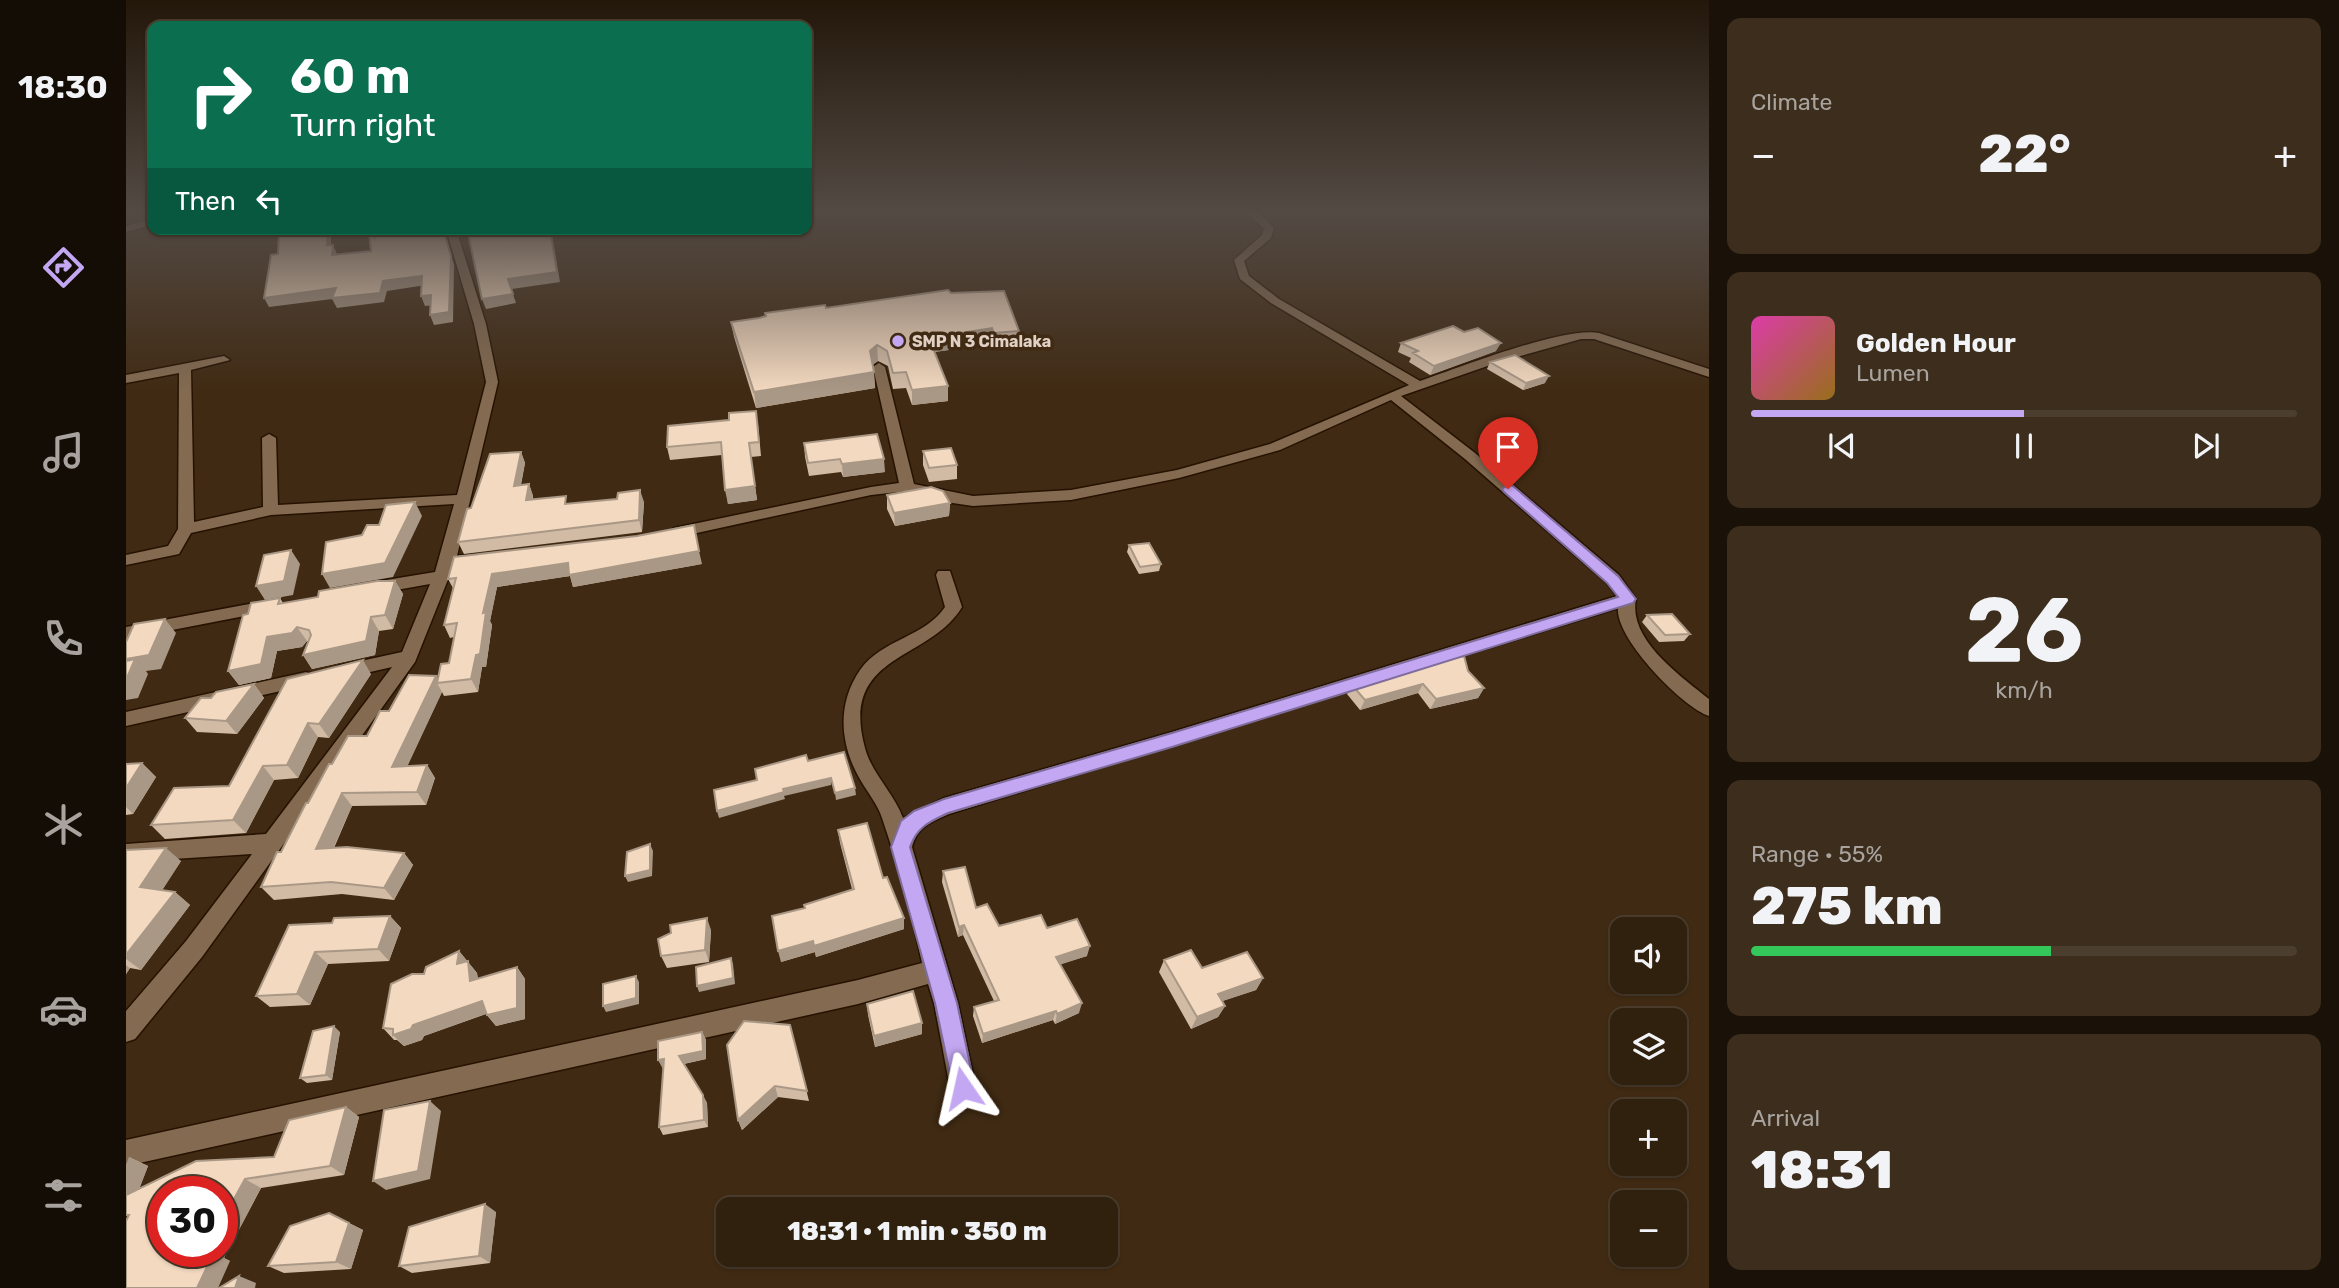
<!DOCTYPE html>
<html lang="en">
<head>
<meta charset="utf-8">
<style>
	body { margin:0; font-family:Rubik,sans-serif; background:#3c2d1c; color:#f1f3f6; height:100vh; display:flex; flex-direction:column; font-size:26px; white-space:nowrap }
	* { box-sizing:border-box; margin:0 }
	p { font-size:23px; color:#a8a39e }
	.icon { flex:none; width:38px; height:38px; fill:none; stroke:currentColor; stroke-width:2; stroke-linecap:round; stroke-linejoin:round }
	.map { position:relative; flex:1; overflow:hidden }
	.sheet { display:flex; flex-direction:column; gap:18px; padding:18px; background:#1a1208; width:630px }
	.sheet>* { flex:none }
	.top-card { position:absolute; left:21px; top:21px; width:665px; height:214px; border-radius:14px; box-shadow:0 2px 5px #0004,0 0 0 2px #4b3e2e; background:#0b6e4f; color:#fff; overflow:hidden }
	.tools { position:absolute; left:1484px; top:917px; display:grid; gap:14px }
	.tools a { display:grid; place-items:center; width:77px; height:77px; border-radius:14px; background:#30200e; box-shadow:0 2px 5px #0004,0 0 0 2px #4b3e2e; font-size:35px }
	.speed { position:absolute; left:21px; top:1176px; display:flex; gap:14px; font-size:35px; font-weight:700; text-align:center }
	.speed>* { display:grid; place-content:center; width:91px; height:91px; border-radius:50%; background:#30200e; box-shadow:0 2px 5px #0004,0 0 0 2px #4b3e2e; line-height:1 }
	.speed .limit { border:10px solid #d22; background:#fff; color:#111 }
	.pin { position:absolute; display:grid; place-items:center; width:60px; height:60px; color:#fff; margin:-72px -30px; border-radius:50% 50% 50% 0; rotate:-45deg; box-shadow:0 0 7px #0007 }
	.pin .icon { rotate:45deg }
	.me { position:absolute; width:77px; margin:-38px; rotate:349deg; stroke-linejoin:round; filter:drop-shadow(0 0 5px #0008) }
	.turn { display:flex; align-items:center; gap:24px; height:147px; padding:0 28px; font-size:32px }
	.turn .icon { width:91px; height:91px; stroke-width:2.5 }
	.turn b { display:block; font-size:49px; line-height:60px }
	.then { display:flex; align-items:center; height:66px; padding:0 28px; background:#0003; gap:14px; font-size:26px }
	.big { font-size:52px; font-weight:800; line-height:1.1 }
	.sheet .tile { flex:1; display:flex; flex-direction:column; justify-content:center; gap:10px; min-width:0; padding:0 24px; border-radius:14px; background:#3c2d1c }
	.sheet .dial { align-items:center; gap:0 }
	.dial b { font-size:91px; line-height:1 }
	.song { display:flex; align-items:center; gap:21px }
	.cover { width:84px; height:84px; border-radius:10px; background:linear-gradient(135deg,hsl(320 70% 55%),hsl(40 70% 35%)) }
	.played { height:7px; border-radius:4px; background:linear-gradient(90deg,#c4a7f2 50%,#4b3e2e 50%) }
	.keys { display:flex; justify-content:space-around; direction:ltr }
	.heat { display:flex; justify-content:space-between; align-items:center; font-size:38px; direction:ltr }
	.charge { height:10px; border-radius:5px; background:linear-gradient(90deg,#34c759 55%,#4b3e2e 0) }
	.trip { position:absolute; left:590px; top:1197px; width:402px; height:70px; border-radius:14px; background:#30200e; box-shadow:0 2px 5px #0004,0 0 0 2px #4b3e2e; font-weight:800; line-height:70px; text-align:center }
	main { display:flex; flex:1; min-height:0 }
	.menu { display:flex; flex-direction:column; width:126px; justify-content:space-around; align-items:center; background:#130d06; color:#a8a39e }
	.menu .icon { width:49px; height:49px }
	.menu .active { color:#c4a7f2 }
	.menu b { font-size:32px; color:#f1f3f6 }
	.map>svg:first-child { display:block }
	.lines { fill:none; stroke-linecap:round; stroke-linejoin:round }
	.minor-casing { stroke:#261200; stroke-width:3 }
	.minor { fill:#836a51; fill-rule:evenodd }
	.wall { fill:#d1bba5 }
	.shaded-wall { fill:#aa9886 }
	.building { fill:#f3d9c0; stroke:#aa9886; stroke-width:2 }
	.route { fill:#c4a7f2; stroke:#7f6d9d; stroke-width:2 }
	.poi-dot { fill:#c4a7f2; stroke:#402a13; stroke-width:2.5 }
	.labels { text-anchor:middle; stroke-width:7; stroke-linejoin:round; paint-order:stroke }
	.far-poi-label { font-size:16px; font-weight:bold; fill:#e0d1c4; stroke:#402a13; text-anchor:start }
</style>
</head>
<body>
<main>
<nav class="menu">
<b>18:30</b>
<svg class="icon active" aria-label="directions" viewBox="0 0 24 24"><path d="M12 3l9 9-9 9-9-9zM9 14v-3h6M13 9l2 2-2 2"/></svg>
<svg class="icon" aria-label="music" viewBox="0 0 24 24"><path d="M9 18V5l10-2v13"/><circle cx="6" cy="18" r="3"/><circle cx="16" cy="16" r="3"/></svg>
<svg class="icon" aria-label="phone" viewBox="0 0 24 24"><path d="M5 4h4l2 5-3 2q2 4 5 5l2-3 5 2v4C11 20 4 13 5 4z"/></svg>
<svg class="icon" aria-label="climate" viewBox="0 0 24 24"><path d="M12 3v18M4 7l16 10M4 17L20 7"/></svg>
<svg class="icon" aria-label="car" viewBox="0 0 24 24"><path d="M5 17H2v-5l4-1 3-4h7l3 4 3 1v5h-3M9 17h6M6 11h13"/><circle cx="7" cy="17" r="2"/><circle cx="17" cy="17" r="2"/></svg>
<svg class="icon" aria-label="filters" viewBox="0 0 24 24"><path d="M4 7h16M4 17h16"/><circle cx="9" cy="7" r="2"/><circle cx="15" cy="17" r="2"/></svg>
</nav>
<div class="map">
<svg width="1583" height="1288" viewBox="0 0 1583 1288">
	<rect width="100%" height="100%" fill="#402a13"/>
	<g class="lines">
		<defs>
			<path id="minor" d="M1120,211H1131L1148,228L1145,238L1118,261L1123,276L1153,299L1294,381C1332,368 1438,326 1473,333L1583,369V377L1468,339H1455L1373,362L1275,396L1349,453L1493,575L1510,599C1502,640 1555,676 1583,699V716C1556,707 1489,638 1492,608L823,814C804,822 791,827 786,847L832,1003L850,1088L846,1097L837,1101L828,1097L824,1088L808,1003L802,984L732,1004L0,1166V1140L732,980L796,963C786,914 772,865 756,818C752,805 742,793 735,781C714,746 710,705 734,670C756,639 799,637 819,607L810,575L812,571H824L836,607C803,662 713,653 739,748C746,774 768,793 777,818L818,798L1046,732L1491,596L1481,583L1339,459L1265,400L1154,450L1053,478L945,500L847,506L813,501L781,491L745,495L548,538L540,533L548,528L745,487L773,483L747,367L753,363L759,367L788,484L847,496L945,490L1051,470L1144,444L1283,385L1145,303L1114,279L1108,260L1136,235L1138,229Z
				M26,219V225L0,232V226Z
				M320,229H330L360,324L372,382L331,556L350,554L358,559L356,563L327,567L289,662L76,957L9,1039L0,1042V1011L60,941L126,854L0,862V844L140,834L266,667L218,678L212,676L209,671L212,666L276,652L304,584L248,594L240,588L248,582L309,572L328,504L145,515L65,533L53,554L0,565V555L42,546L52,529L53,373L0,383V375L98,356L104,360L65,370L68,522L137,507L136,438L143,434L150,438L152,505L331,495L360,382L348,324Z
				M144,600L150,602L152,606L150,610L0,639V627Z
				M180,672L186,674L189,679L186,684L0,726V712Z"/>
		</defs>
		<!-- minor casing -->
		<use href="#minor" class="minor-casing"/>
		<!-- minor -->
		<use href="#minor" class="minor"/>
	</g>
	<!-- wall -->
	<path class="wall" d="M825,293L893,331L892,347L867,348L865,344L808,352L822,401L786,405L780,388L767,389L762,366L752,361L747,364L749,388L630,408L608,337L605,322L633,318L639,316V313L700,308Z
		M1275,343L1370,351L1304,375L1283,362L1285,358L1272,352Z
		M1364,362L1419,383L1397,390L1361,369Z
		M632,424L635,456L625,457L631,500L602,504L596,455L544,460L541,447Z
		M678,443L759,472L717,477L715,472L683,476L679,457Z
		M797,451L831,465V479L803,482L797,465Z
		M395,452L399,463L395,485L403,484L407,496V500L443,504L518,502L516,532L338,554L332,542L345,508Z
		M761,495L824,503L823,516L769,526L761,509Z
		M1003,545L1035,564L1033,571L1013,574L1001,552Z
		M576,564L447,587L444,576L371,587L364,621L366,625L360,667H356L352,692L318,696L316,692L281,766L301,765L309,778L300,805L226,806L208,848L278,853L287,865L268,900L216,894L148,900L135,887L182,803L206,764L241,736L263,711L310,676L312,679L323,663L328,637L324,638L318,625L327,588L322,579Z
		M269,581L277,594L267,629L253,631L249,655L186,669L177,655L182,641H181L176,647L151,651L145,678L113,685L102,671L122,614L154,598L157,603L192,597Z
		M1521,615L1564,634L1558,641L1533,642L1516,622Z
		M1307,660L1342,671L1358,688L1352,698L1304,709L1292,693L1234,710L1221,694L1226,685L1305,664Z
		M245,674L203,738L192,737L172,778L148,780L120,833L39,839L25,825L103,786L161,679Z
		M128,684L138,698L111,734L71,732L59,718L85,698Z
		M16,763L30,777L7,814L0,815V764Z
		M712,830L757,878L778,918V929L690,957L689,952L655,962L679,908L726,889L714,843Z
		M0,850L55,861L36,890L49,892L64,905L15,970L4,968L0,974Z
		M817,871L850,908L873,926L921,928L961,956L934,964L953,1013L929,1024L927,1020L856,1043L847,1016L848,1007L868,1001L837,935L832,937L816,882Z
		M264,916L275,928L263,961L202,964L184,1005L144,1007L130,996L206,923Z
		M585,930L583,962L541,968L535,956Z
		M333,951L351,973L352,979L391,967L399,979V1019L370,1026L360,1014L298,1036L296,1040L278,1046L271,1040H268L257,1028L298,974Z
		M1038,960L1076,968L1137,978L1130,990L1096,1001L1099,1006L1092,1017L1065,1029L1033,972Z
		M741,1004L796,1034L749,1047L742,1015Z
		M664,1025L683,1101L652,1097L616,1130L612,1120Z
		M214,1032L206,1080L181,1083L174,1078Z
		M576,1032L580,1040V1059L558,1064L581,1103L582,1127L537,1135L533,1127L537,1069Z
		M220,1107L233,1117L218,1175L135,1188L98,1258L104,1261L0,1288L3,1157L22,1166L13,1189L148,1157Z
		M370,1212L364,1263L286,1273L273,1266Z
		M223,1223L237,1230L225,1269L158,1273L142,1266Z"/>
	<!-- shaded-wall -->
	<path class="shaded-wall" d="M201,229H205V255L201,245Z
		M317,229H318L328,265L327,322L308,325L304,315Z
		M424,229H425L434,282L386,289L382,279Z
		M207,245L211,254V264L206,255Z
		M296,276L300,285L261,291L258,302L211,308L206,299L143,307L138,298Z
		M387,294L390,303L360,309L356,299Z
		M305,295L308,305L299,306L295,296Z
		M866,328L865,344L802,353L803,338Z
		M1375,343L1370,351L1304,375L1308,366Z
		M751,345L752,361L745,366L744,351Z
		M748,372L749,388L630,408L628,392Z
		M1423,376L1419,383L1397,390L1400,383Z
		M822,386V401L786,405V390Z
		M395,452L399,463L392,498L388,486Z
		M625,457L631,500L602,504L599,490Z
		M758,459L759,472L717,477L716,464Z
		M403,484L407,496L404,512L400,500Z
		M514,490L518,502L516,532L513,520Z
		M289,502L296,516L267,577L204,588L196,574Z
		M824,503L823,516L769,526L768,513Z
		M165,550L174,564L167,595L139,600L130,586Z
		M573,551L576,564L447,587L444,576L371,587L364,621L366,625L360,667H356L352,692L345,679L357,613L366,574L442,563Z
		M269,581L277,594L267,629L259,615Z
		M245,617L253,631L249,655L186,669L177,655Z
		M39,619L50,633L35,669L20,671L22,674L12,698L0,700V659Z
		M171,627L181,641L176,647L151,651L145,678L113,685L102,671L141,637Z
		M237,660L245,674L203,738L193,724Z
		M310,676L314,683H311L316,692L275,780L266,767Z
		M128,684L138,698L111,734L100,721Z
		M1297,684L1292,693L1234,710L1239,700Z
		M1358,688L1352,698L1304,709L1310,699Z
		M182,723L192,737L172,778L161,765Z
		M16,763L30,777L7,814L0,807V788Z
		M301,765L309,778L300,805L291,792Z
		M137,766L148,780L120,833L107,820Z
		M705,778V785L658,796L659,799L593,818L591,811L657,789Z
		M729,788L730,795L710,800L709,793Z
		M216,793L226,806L201,862L190,849Z
		M524,844L527,851L526,876L502,882L499,876Z
		M40,848L55,861L30,900L14,887Z
		M278,853L287,865L268,900L258,888Z
		M49,892L64,905L15,970L0,959V955Z
		M264,916L275,928L263,961L252,949Z
		M581,918L585,930L583,962L579,950Z
		M778,918V929L690,957L688,946Z
		M838,925L837,935L832,937L833,927Z
		M687,941L689,952L655,962L652,951Z
		M964,946L961,956L927,967L930,957Z
		M333,951L351,973L353,993L331,964Z
		M189,952L202,964L184,1005L171,994Z
		M605,958L607,964L609,984L573,992L571,986Z
		M0,965L4,968L0,974Z
		M391,967L399,979V1019L370,1026L361,1015Z
		M510,976L513,982V1004L480,1012L477,1006Z
		M1137,978L1130,990L1085,1005L1092,994Z
		M356,1001L365,1012L298,1036L296,1040L278,1046L267,1035L287,1025Z
		M956,1003L953,1013L929,1024L931,1014Z
		M1099,1006L1092,1017L1065,1029L1071,1017Z
		M930,1011L927,1020L856,1043L857,1034Z
		M796,1023V1034L749,1047L748,1036Z
		M208,1026L214,1032L206,1080L200,1075Z
		M576,1032L580,1040V1059L557,1064L553,1056Z
		M538,1059L537,1069L532,1060Z
		M649,1086L652,1097L616,1130L612,1120Z
		M577,1095L581,1103L582,1127L578,1120Z
		M304,1101L315,1111L304,1179L260,1190L247,1181Z
		M220,1107L233,1117L218,1175L204,1166Z
		M3,1157L22,1166L5,1211L0,1209V1165Z
		M119,1179L135,1188L98,1258L104,1261L92,1288H71L80,1251H96V1221Z
		M359,1204L370,1212L364,1263L353,1256Z
		M223,1223L237,1230L225,1269L210,1262Z
		M113,1276L130,1283L129,1288H109Z"/>
	<!-- building -->
	<path class="building" d="M153,229H201V245H207L206,255L245,251L243,233L248,237L246,229H317L325,256L323,312L304,315L305,295L295,296L296,276L257,281L254,293L206,298L210,288L138,298L145,255L152,254Z
		M341,229H424L431,272L382,279L387,294L356,299Z
		M822,290L825,293L878,291L893,331L868,333L866,328L803,338L822,386L786,390L780,372L767,373L761,351L751,345L744,351L748,372L628,392L605,322L633,318L640,316L639,313L699,305L700,308Z
		M1327,326L1338,332L1352,328L1375,343L1308,366L1287,353L1292,351L1275,343Z
		M1389,355L1423,376L1400,383L1364,362Z
		M630,411L633,442L623,443L629,486L599,490L595,442L541,447L542,426L603,420V413Z
		M751,434L758,459L716,464L714,459L682,463L678,443Z
		M825,448L831,465L803,468L797,451Z
		M395,452L388,486L403,484L400,500L440,496L439,504L491,499L492,493L514,490L513,520L332,542L341,509L345,508L364,454Z
		M805,487L817,491L824,503L768,513L761,495Z
		M289,502L259,563L196,574L200,542L236,535L241,525H253L260,505Z
		M568,525L573,551L443,575L442,563L366,574L357,613L360,612L354,654L350,655L345,679L311,683L315,664L323,663L331,623L318,625L330,578L322,579L328,557L511,536Z
		M1023,543L1035,564L1014,567L1003,545Z
		M165,550L158,581L130,586L138,555Z
		M251,581H269L259,615L245,617L240,641L177,655L185,635L183,630L171,627L166,633L141,637L135,664L102,671L117,615L122,614L125,603L154,598L152,604L192,597L193,591Z
		M1546,614L1564,634L1539,635L1521,615Z
		M39,619L23,655L0,659V642L8,624Z
		M1326,654L1329,658L1338,656L1342,671L1358,688L1310,699L1297,684L1239,700L1226,685L1309,663L1307,660Z
		M9,659L0,680V661Z
		M237,660L193,724L182,723L161,765L137,766L107,820L25,825L48,788L103,786L161,679Z
		M283,675L310,676L266,767L301,765L291,792L216,793L190,849L221,847L278,853L258,888L205,882L135,887L151,852H155L180,803H182L203,764H206L222,736H241L254,711H263Z
		M128,684L100,721L59,718L75,698H85L90,692Z
		M718,752L729,788L709,793L705,778L657,789L658,792L591,811L588,790L631,780L629,769L680,755L682,761Z
		M16,763L0,788V764Z
		M741,823L757,878L761,877L778,918L688,946L687,941L652,951L646,916L679,908L678,905L728,889L712,830Z
		M524,844V870L499,876L501,852Z
		M40,848L14,887L49,892L0,955V850Z
		M839,867L850,908L861,904L873,926L915,915L921,928L951,919L964,946L930,957L956,1003L931,1014L930,1011L857,1034L848,1007L873,1000L838,925L833,927L817,871Z
		M264,916L252,949L189,952L171,994L130,996L163,925L206,923L208,918Z
		M581,918L579,950L535,956L532,939L545,933L544,925Z
		M1065,950L1076,968L1121,952L1137,978L1092,994L1099,1006L1071,1017L1038,960Z
		M333,951L331,964L342,961L344,981L391,967V1008L361,1015L356,1001L287,1025L285,1029L267,1035V1029L257,1028L265,984L286,974H298L300,967Z
		M605,958L607,978L571,986L570,967Z
		M510,976V998L477,1006V984Z
		M787,991L796,1023L748,1036L741,1004Z
		M618,1021L664,1025L681,1091L649,1086L612,1120L601,1045Z
		M208,1026L200,1075L174,1078L187,1031Z
		M576,1032L577,1051L553,1056L577,1095L578,1120L533,1127L538,1059L532,1060V1041Z
		M304,1101L292,1171L247,1181L258,1110Z
		M220,1107L204,1166L119,1179L96,1221V1192H37V1251H80L79,1253L87,1254L71,1288H0V1221L3,1215H0V1195L70,1161L148,1157L163,1120Z
		M359,1204L353,1256L273,1266L283,1227Z
		M203,1213L223,1223L210,1262L142,1266L164,1226Z
		M113,1276L109,1288H93Z"/>
	<!-- sky -->
	<linearGradient id="sky" x2="0" y2="1"><stop stop-color="#23170a"/><stop offset="0.54" stop-color="#534a44"/><stop offset="1" stop-color="#534a44" stop-opacity="0"/></linearGradient>
	<rect width="1583" height="392" fill="url(#sky)"/>
	<!-- route -->
	<path class="route" d="M1382,485L1387,486L1492,576L1510,599L1507,603L1046,747L822,813C803,822 791,827 784,847L831,1003L849,1088L845,1097L837,1100L829,1097L809,1003L765,847L775,821L788,811L818,799L1046,733L1492,597L1481,583L1378,492L1376,489Z"/>
	<!-- markers -->
	<circle class="poi-dot" cx="772" cy="341" r="7"/>
	<g class="labels">
		<!-- far-poi labels -->
		<g class="far-poi-label">
			<text x="786" y="347">SMP N 3 Cimalaka</text>
		</g>
	</g>
</svg>
<div class="tools">
<a><svg class="icon" aria-label="sound" viewBox="0 0 24 24"><path d="M4 9h4l5-4v14l-5-4H4zM17 9q2 3 0 6"/></svg></a>
<a><svg class="icon" aria-label="layers" viewBox="0 0 24 24"><path d="M12 4l9 5-9 5-9-5zM3 14l9 5 9-5"/></svg></a>
<a>+</a>
<a>−</a>
</div>
<div class="speed"><div class="limit">30</div></div>
<div class="pin" style="left:1382px;top:489px;background:#d93025"><svg class="icon" aria-label="arrive" viewBox="0 0 24 24"><path d="M6 21V4h12l-3 4 3 4H6"/></svg></div>
<svg class="me" style="left:837px;top:1088px" viewBox="-20 -20 40 40"><path d="M0-17L14 15 0 8-14 15z" fill="#c4a7f2" stroke="#fff" stroke-width="4"/></svg>
<div class="trip">18:31 · 1 min · 350 m</div>
<div class="top-card">
<div class="turn"><svg class="icon" aria-label="right" viewBox="0 0 24 24"><path d="M7 20v-9h11M14 6l5 5-5 5"/></svg><div><b>60 m</b>Turn right</div></div>
<div class="then">Then<svg class="icon" aria-label="left" viewBox="0 0 24 24"><path d="M17 20v-9H6M10 6l-5 5 5 5"/></svg></div>
</div>
</div>
<section class="sheet">
<div class="tile"><p>Climate</p>
<div class="heat"><a>−</a><b class="big">22°</b><a>+</a></div>
</div>
<div class="tile">
<div class="song"><i class="cover"></i><div><b>Golden Hour</b><p>Lumen</p></div></div>
<div class="played"></div>
<div class="keys"><svg class="icon" aria-label="previous" viewBox="0 0 24 24"><path d="M18 5L8 12l10 7zM5 5v14"/></svg><svg class="icon" aria-label="pause" viewBox="0 0 24 24"><path d="M8 5v14M16 5v14"/></svg><svg class="icon" aria-label="next" viewBox="0 0 24 24"><path d="M6 5l10 7-10 7zM19 5v14"/></svg></div>
</div>
<div class="tile dial"><b>26</b><p>km/h</p></div>
<div class="tile"><p>Range · 55%</p><b class="big">275 km</b><div class="charge"></div></div>
<div class="tile"><p>Arrival</p><b class="big">18:31</b></div>
</section>
</main>
</body>
</html>
